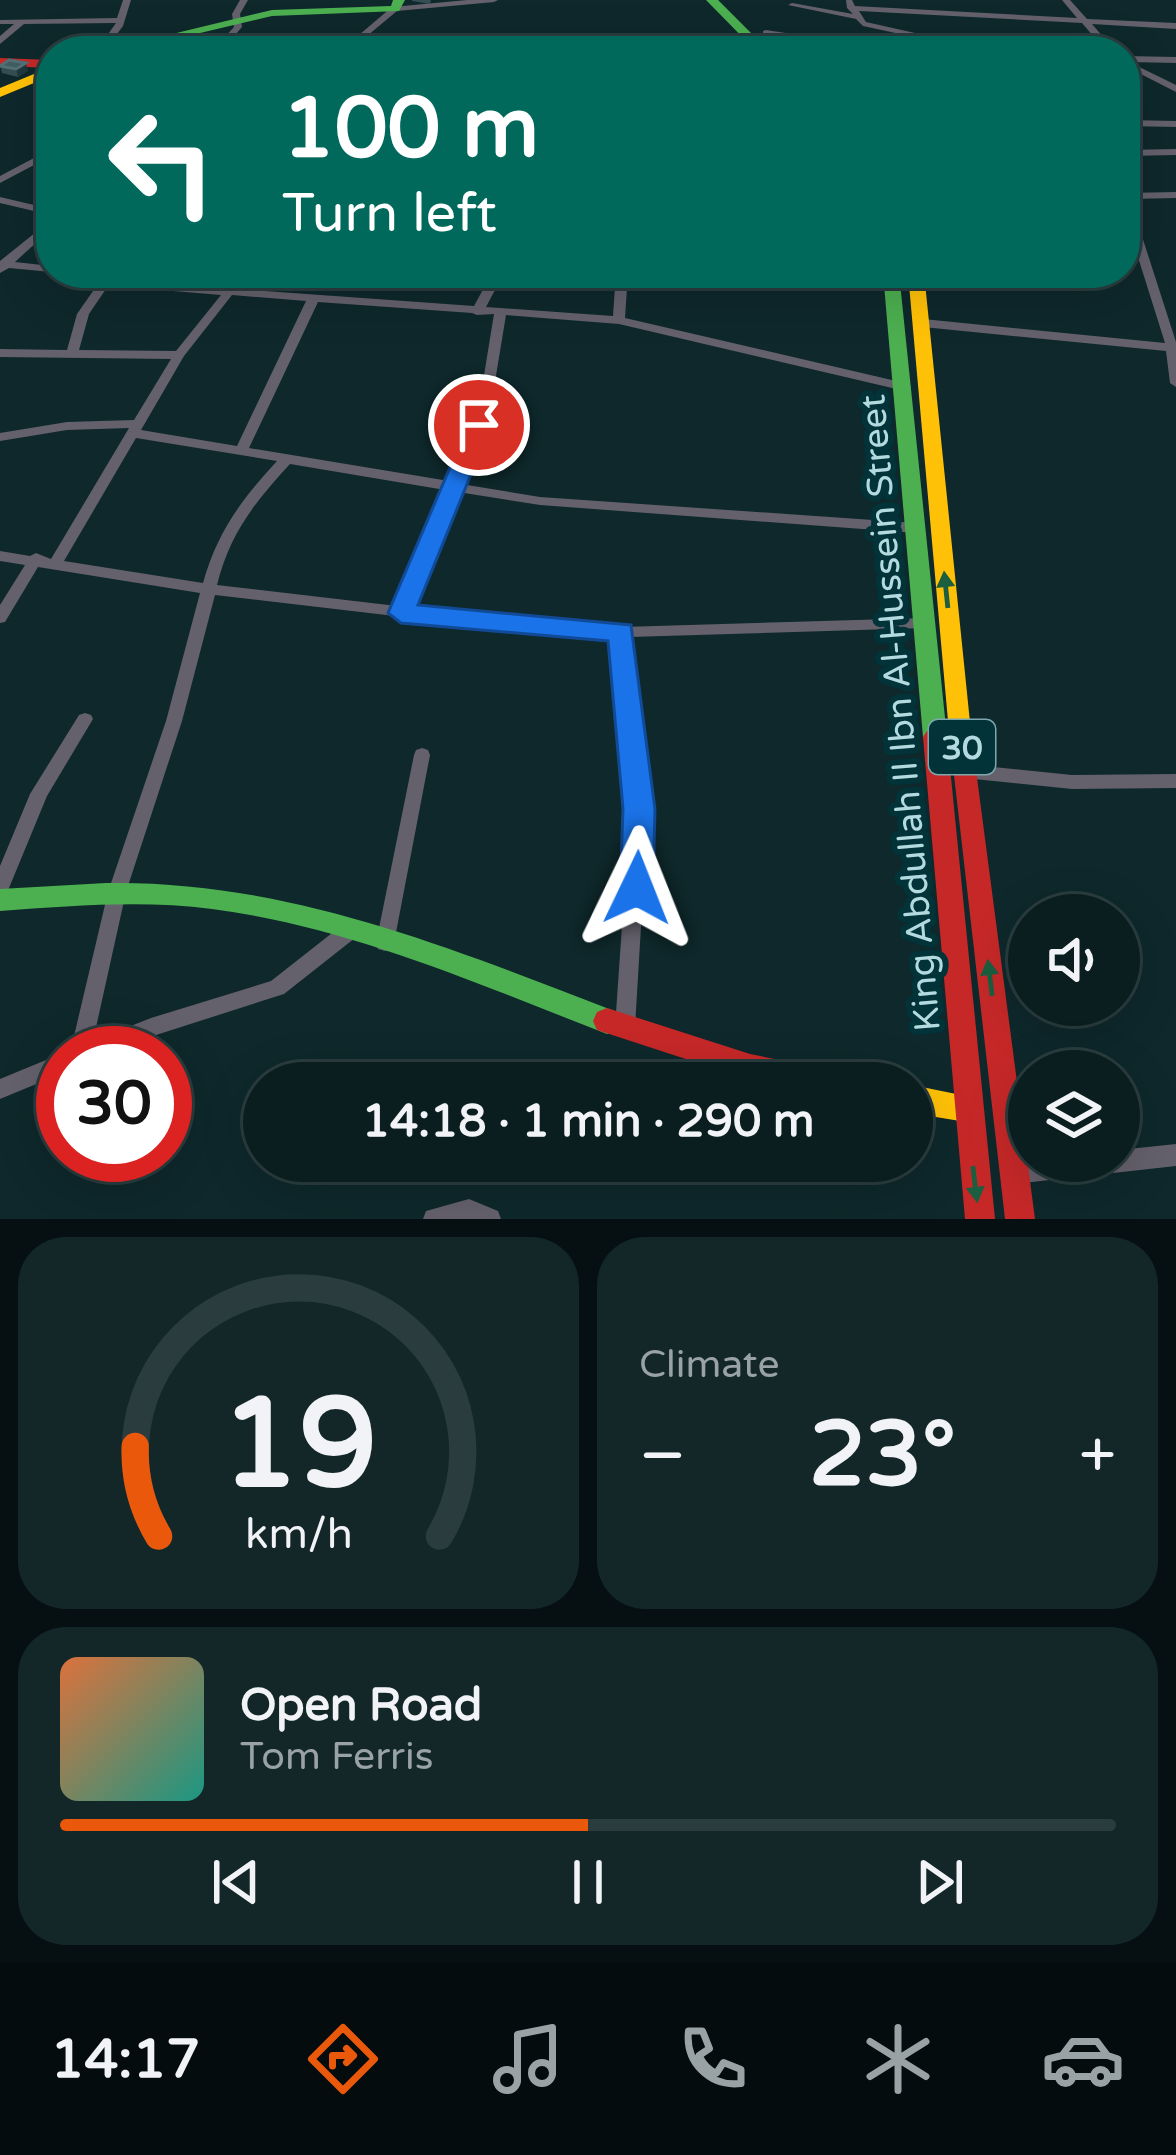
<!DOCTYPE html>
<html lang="en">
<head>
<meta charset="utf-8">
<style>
	body { margin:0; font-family:"Varela Round",sans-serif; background:#132729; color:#f1f3f6; height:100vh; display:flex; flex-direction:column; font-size:45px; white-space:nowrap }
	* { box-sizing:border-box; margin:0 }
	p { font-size:39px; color:#99a2a5 }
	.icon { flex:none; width:66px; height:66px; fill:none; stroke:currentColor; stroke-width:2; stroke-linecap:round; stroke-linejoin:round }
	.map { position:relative; height:1219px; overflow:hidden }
	.details { display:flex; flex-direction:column; gap:18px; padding:18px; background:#061012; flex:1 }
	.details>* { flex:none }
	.top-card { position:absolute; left:36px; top:36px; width:1104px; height:252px; border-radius:48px; box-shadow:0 12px 48px #0002,0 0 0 3px #2a3c3e; background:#00695c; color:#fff; overflow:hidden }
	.fabs { position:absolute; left:1008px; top:894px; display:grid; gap:24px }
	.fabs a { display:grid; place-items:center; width:132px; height:132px; border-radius:50%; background:#0a1e20; box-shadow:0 12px 48px #0002,0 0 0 3px #2a3c3e; font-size:60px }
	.speed { position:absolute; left:36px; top:1026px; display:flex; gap:24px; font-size:60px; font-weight:700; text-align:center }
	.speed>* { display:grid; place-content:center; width:156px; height:156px; border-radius:50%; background:#0a1e20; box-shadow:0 12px 48px #0002,0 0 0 3px #2a3c3e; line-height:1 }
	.speed .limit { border:18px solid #d22; background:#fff; color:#111 }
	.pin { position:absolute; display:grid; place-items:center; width:102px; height:102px; color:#fff; margin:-51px; border:6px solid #fff; border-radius:50%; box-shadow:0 3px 12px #0007 }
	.me { position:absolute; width:132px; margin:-66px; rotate:2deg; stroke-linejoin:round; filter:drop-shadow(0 0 9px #0008) }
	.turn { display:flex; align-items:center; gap:42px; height:252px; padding:0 48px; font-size:54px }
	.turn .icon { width:156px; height:156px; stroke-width:2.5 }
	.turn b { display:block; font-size:84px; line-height:102px }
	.big { font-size:90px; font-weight:700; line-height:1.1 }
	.details .widget { flex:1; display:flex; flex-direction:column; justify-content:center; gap:18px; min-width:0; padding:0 42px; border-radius:48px; background:#132729 }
	.details .dial { align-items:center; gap:0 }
	.dial svg { height:312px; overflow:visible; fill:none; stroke:#2a3c3e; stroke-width:7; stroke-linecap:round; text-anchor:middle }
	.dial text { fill:#f1f3f6; stroke:none }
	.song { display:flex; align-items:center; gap:36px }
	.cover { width:144px; height:144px; border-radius:18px; background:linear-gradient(135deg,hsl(20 70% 55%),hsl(170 70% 35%)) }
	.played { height:12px; border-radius:6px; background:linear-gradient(90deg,#ea580c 50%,#2a3c3e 50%) }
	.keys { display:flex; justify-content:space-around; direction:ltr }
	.heat { display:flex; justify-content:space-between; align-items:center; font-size:66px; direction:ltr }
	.details .tiles { flex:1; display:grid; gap:18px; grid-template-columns:1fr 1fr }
	.widget:last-child { grid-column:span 2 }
	.trip { position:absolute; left:243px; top:1062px; width:690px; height:120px; border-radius:60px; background:#0a1e20; box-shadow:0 12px 48px #0002,0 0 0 3px #2a3c3e; font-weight:700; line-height:120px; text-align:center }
	.menu { display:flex; height:192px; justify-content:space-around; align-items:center; background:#040c0d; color:#99a2a5 }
	.menu .icon { width:84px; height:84px }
	.menu .selected { color:#ea580c }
	.menu b { font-size:54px; color:#f1f3f6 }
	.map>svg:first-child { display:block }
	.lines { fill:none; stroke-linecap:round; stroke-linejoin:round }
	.street { fill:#64606c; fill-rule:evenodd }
	.fast { fill:#4caf50; fill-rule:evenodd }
	.slow { fill:#ffc107; fill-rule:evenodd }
	.jam { fill:#c62828; fill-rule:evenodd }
	.wall { fill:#344e54 }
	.shaded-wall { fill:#1f383d }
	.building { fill:#415d62; stroke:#537076; stroke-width:3 }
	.oneway { fill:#1b5e40 }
	.route { fill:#1a73e8; stroke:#114b97; stroke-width:3 }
	.labels { text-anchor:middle; stroke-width:12; stroke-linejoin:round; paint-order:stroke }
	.shield { fill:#013338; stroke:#7ea8ad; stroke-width:3 }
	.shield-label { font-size:33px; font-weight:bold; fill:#b3dadf }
	.street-label { font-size:36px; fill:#b3dadf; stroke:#013338 }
</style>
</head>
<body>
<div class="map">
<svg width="1176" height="1219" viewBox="0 0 1176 1219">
	<rect width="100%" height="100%" fill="#0e282b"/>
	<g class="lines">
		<!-- street -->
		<path class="street" d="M123,0H131L123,26L104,51H96L116,23L24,24L0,44V36L14,24H0V20L117,18Z
			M240,0H248L240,14L242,27L221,51H212L234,27L232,14Z
			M467,0H498L494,2L397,11L349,51H340L392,7Z
			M846,0H852L855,6L1077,18L1062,0H1070L1087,19L1176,23V29L1092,24L1115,51H1106L1082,23L859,11L866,22L995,51H979L863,26L856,19L788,5L792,3L853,14L847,8Z
			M766,30L884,48L888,51H867L763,35V31Z
			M1125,56L1176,57V63L1129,62L1176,85V92L1125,66Z
			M1125,120L1176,121V127L1125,126Z
			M51,149V156L0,183V176Z
			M1176,149V155L1125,156V150Z
			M1176,192V198L1130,199L1176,342V387L1170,383L1166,351L923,327L917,323L923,319L1165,343L1125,216V193Z
			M0,197L51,209V215L0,203Z
			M51,220V229L15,262L51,266V272L9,268L0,273V261Z
			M70,273H93L137,282L226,288L238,273H250L237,289L474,306L492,273H504L486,307L613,316L616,273H628L625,318L909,384L911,387L905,391L619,324L506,315L490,412L461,484L540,497L916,523L923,528L916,533L540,505L458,492L411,607L523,621L622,627L925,618L933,623L925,628L630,637L648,810L635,1027L632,1034L625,1036L618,1034L615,1027L630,810L615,637L523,631L215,595L182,721L126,892L93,1041L151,1018L271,981L341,926L348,924L355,926L357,932L355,938L284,994L153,1036L110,1053H70L108,892L166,721L200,593L38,567L5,622L0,623V605L25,565L0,561V551L30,556L36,553L51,559L129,428L67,430L0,441V433L67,422L134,420L171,359L0,357V349L67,350L77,314L100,281ZM110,283L137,288L221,295L176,351L79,350L89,314ZM232,295L306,301L237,446L141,430L184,356ZM318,302L472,313L477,315L494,314L478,412L449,481L249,448ZM136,438L277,461C242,499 217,532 203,583L64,561ZM290,464L445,490L397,606L217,585C230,533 255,502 290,464Z
			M789,273H813L815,275L809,278Z
			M85,713L91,715L93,719L47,796L9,888L6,894L0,896V866L30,794L79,715Z
			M422,748L428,750L430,755L394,943L392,949L385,951L378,949L376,943L414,755L416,750Z
			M964,764L1072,775L1176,774V788L1072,789L964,778L958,776L956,771L958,766Z
			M63,1053V1073L0,1099V1079Z
			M1176,1144V1166L1014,1184L1006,1181L1003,1173L1006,1165L1014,1162L1119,1161V1150Z
			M469,1199L498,1211L501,1219H423L426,1211Z"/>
		<!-- fast -->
		<path class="fast" d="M393,0H405L399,11L272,16L124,51H102L272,10L391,6Z
			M706,0H718L769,51H756Z
			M883,273H899L947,737L943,743H927L923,737Z
			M106,883C287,880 451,948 617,1012L621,1021L617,1030L607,1034C478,984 350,927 212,909C142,900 70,906 0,911V889Z"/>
		<!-- slow -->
		<path class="slow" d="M51,67V76L0,97V88Z
			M908,273H924L971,732L968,738H952L949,732Z
			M912,1085L976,1098L980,1108L976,1118L966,1122L912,1113Z"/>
		<!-- jam -->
		<path class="jam" d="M0,58L51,60V68L0,66Z
			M960,723L968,726L971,732L1035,1219H1005L949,732L952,726Z
			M935,728L943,731L947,737L995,1219H965L923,737L927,731Z
			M607,1008L750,1054L824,1069L834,1073L838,1083L750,1080L597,1030L593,1021L597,1012Z"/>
	</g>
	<!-- wall -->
	<path class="wall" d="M412,0H431L430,4L412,1Z
		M0,65L28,71L18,77L2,73Z"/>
	<!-- shaded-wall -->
	<path class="shaded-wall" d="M26,63L28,71L18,77L16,69Z"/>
	<!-- building -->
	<path class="building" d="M9,60L26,63L16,69L0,66Z"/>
	<!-- one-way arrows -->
	<defs><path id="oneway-solid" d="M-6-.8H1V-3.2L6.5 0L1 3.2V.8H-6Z" transform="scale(3)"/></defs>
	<g class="oneway">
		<use href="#oneway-solid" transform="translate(946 590) rotate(-96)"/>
		<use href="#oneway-solid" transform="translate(990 978) rotate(-97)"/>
		<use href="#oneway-solid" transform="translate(975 1184) rotate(83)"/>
	</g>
	<!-- route -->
	<path class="route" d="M479,418L491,425L418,605L631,625L655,809L653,888L648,898H625L620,888L623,809L608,641L401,623L388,613L468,425Z"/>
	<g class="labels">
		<!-- shield labels -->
		<rect class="shield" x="929" y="720" width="66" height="54" rx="9"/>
		<g class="shield-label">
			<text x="962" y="759">30</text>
		</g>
		<!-- street labels -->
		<g class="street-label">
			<text transform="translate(899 713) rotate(-95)" y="13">King Abdullah II Ibn Al-Hussein Street</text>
		</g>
	</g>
</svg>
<div class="fabs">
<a><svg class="icon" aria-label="sound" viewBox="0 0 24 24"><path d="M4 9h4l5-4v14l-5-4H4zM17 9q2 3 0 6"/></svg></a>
<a><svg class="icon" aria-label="layers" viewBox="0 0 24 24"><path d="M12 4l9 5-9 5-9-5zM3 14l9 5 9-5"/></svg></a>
</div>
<div class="speed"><div class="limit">30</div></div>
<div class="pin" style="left:479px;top:425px;background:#d93025"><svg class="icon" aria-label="arrive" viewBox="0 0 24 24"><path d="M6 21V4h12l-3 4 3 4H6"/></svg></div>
<svg class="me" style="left:637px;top:888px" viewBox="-20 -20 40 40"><path d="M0-17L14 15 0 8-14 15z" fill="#1a73e8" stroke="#fff" stroke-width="4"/></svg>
<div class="trip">14:18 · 1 min · 290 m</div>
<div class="top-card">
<div class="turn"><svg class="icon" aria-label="left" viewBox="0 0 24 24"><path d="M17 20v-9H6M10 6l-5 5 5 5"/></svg><div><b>100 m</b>Turn left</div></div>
</div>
</div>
<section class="details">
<div class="tiles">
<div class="widget dial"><svg viewBox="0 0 100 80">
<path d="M14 69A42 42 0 1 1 86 69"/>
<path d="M14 69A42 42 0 0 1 8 46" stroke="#ea580c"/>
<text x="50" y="56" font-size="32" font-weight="700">19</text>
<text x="50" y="72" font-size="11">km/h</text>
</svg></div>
<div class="widget"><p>Climate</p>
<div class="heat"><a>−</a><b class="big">23°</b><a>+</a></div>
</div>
<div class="widget">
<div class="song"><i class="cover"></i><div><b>Open Road</b><p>Tom Ferris</p></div></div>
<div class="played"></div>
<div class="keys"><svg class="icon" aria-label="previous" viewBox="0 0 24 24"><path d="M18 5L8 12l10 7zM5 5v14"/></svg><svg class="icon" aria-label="pause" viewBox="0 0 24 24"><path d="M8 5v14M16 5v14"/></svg><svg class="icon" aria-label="next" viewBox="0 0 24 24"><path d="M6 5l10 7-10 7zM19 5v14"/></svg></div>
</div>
</div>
</section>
<nav class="menu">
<b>14:17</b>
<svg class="icon selected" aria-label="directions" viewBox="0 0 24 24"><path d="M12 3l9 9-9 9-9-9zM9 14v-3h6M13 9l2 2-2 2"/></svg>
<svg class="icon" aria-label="music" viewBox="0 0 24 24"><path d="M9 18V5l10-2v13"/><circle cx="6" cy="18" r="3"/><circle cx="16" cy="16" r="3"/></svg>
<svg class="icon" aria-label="phone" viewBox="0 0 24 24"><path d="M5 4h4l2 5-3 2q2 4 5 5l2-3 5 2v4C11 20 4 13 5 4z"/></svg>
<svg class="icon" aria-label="climate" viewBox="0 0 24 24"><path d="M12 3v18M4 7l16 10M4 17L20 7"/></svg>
<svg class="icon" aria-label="car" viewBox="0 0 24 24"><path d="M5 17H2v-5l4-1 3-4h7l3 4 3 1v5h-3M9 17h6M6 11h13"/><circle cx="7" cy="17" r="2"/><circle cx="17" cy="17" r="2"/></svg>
</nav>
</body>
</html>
